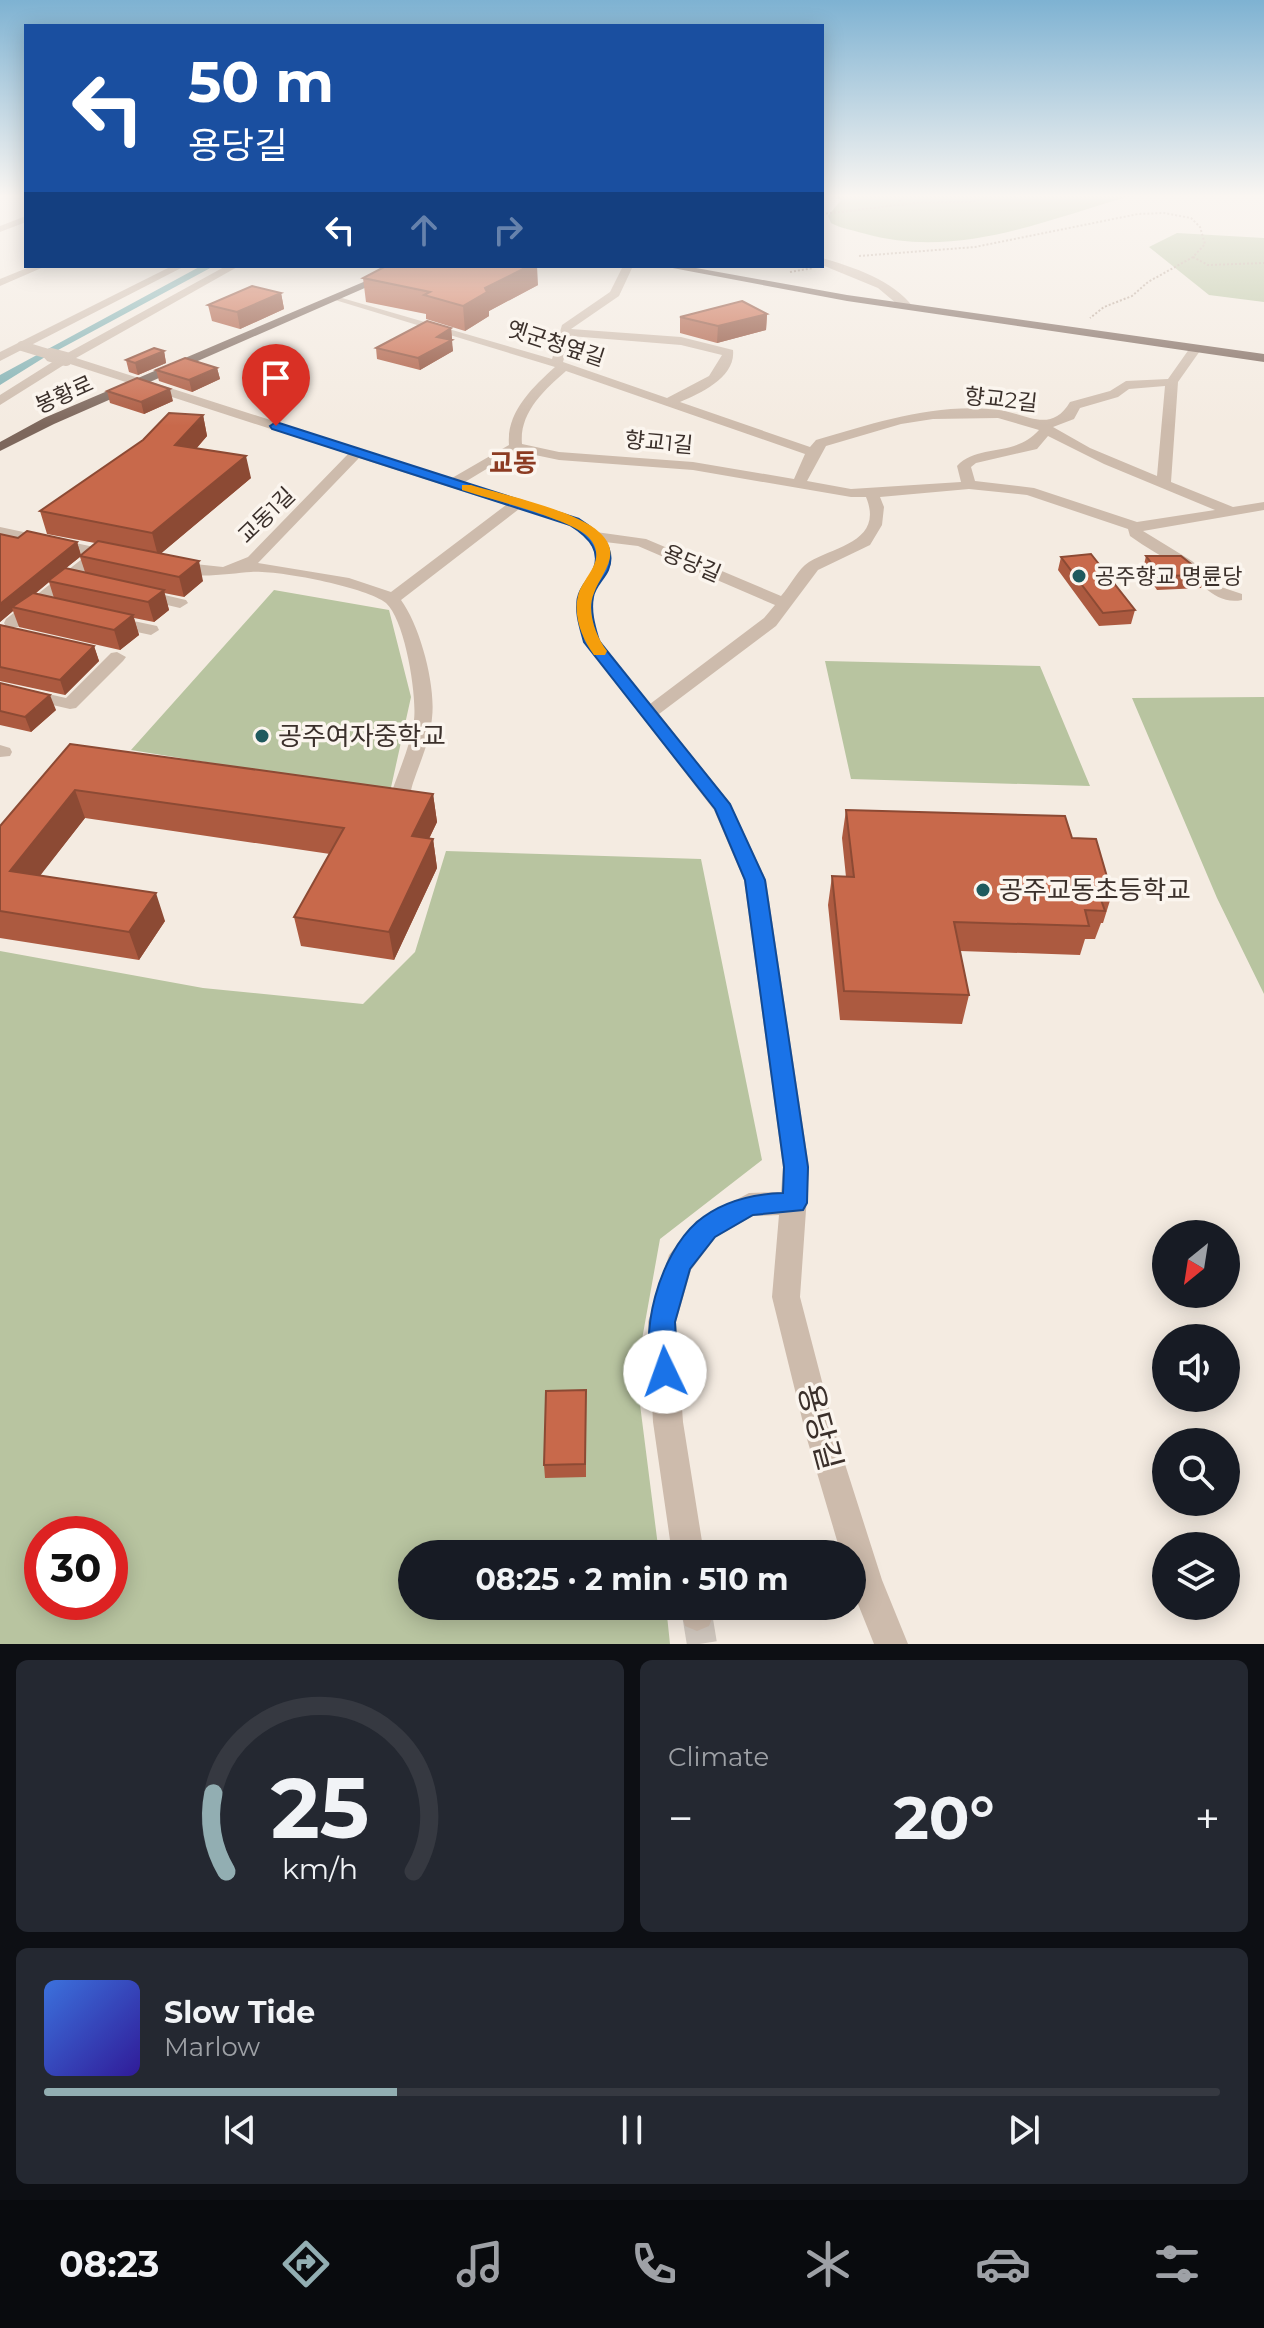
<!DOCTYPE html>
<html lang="en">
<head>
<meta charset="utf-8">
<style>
	body { margin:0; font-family:Montserrat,"Noto Sans KR",sans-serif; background:#242831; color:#f1f3f6; height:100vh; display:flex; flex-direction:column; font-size:30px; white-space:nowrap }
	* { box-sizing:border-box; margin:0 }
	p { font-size:26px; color:#9ea1a6 }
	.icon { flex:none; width:44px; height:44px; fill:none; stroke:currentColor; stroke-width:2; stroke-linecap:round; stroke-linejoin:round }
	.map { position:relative; height:1644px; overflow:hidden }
	.panel { display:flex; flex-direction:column; gap:16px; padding:16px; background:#0d0f14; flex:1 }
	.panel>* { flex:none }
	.top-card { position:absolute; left:24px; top:24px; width:800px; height:244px; border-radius:0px; box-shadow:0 4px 20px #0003; background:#1a4fa0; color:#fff; overflow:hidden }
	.needle { width:52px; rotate:210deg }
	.controls { position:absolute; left:1152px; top:1220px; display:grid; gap:16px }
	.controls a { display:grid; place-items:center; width:88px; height:88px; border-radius:50%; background:#171b24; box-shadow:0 4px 20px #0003; font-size:40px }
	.speed { position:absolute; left:24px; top:1516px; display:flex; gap:16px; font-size:40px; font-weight:700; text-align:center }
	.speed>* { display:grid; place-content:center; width:104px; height:104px; border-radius:50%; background:#171b24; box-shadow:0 4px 20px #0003; line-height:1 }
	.speed .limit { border:12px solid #d22; background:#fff; color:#111 }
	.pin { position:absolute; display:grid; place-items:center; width:68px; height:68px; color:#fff; margin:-82px -34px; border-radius:50% 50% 50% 0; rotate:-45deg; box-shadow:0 0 8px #0007 }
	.pin .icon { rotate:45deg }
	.me { position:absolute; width:88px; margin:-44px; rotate:357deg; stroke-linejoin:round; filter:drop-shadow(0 0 6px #0008) }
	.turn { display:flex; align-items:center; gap:28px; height:168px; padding:0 32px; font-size:36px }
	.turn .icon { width:104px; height:104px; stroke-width:2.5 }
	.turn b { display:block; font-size:56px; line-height:68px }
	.lanes { display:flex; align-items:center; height:76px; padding:0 32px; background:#0003; justify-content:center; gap:40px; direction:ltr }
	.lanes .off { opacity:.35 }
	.big { font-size:60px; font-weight:700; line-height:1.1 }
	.panel .card { flex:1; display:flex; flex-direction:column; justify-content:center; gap:12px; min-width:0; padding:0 28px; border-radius:12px; background:#242831 }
	.panel .dial { align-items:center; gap:0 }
	.dial svg { height:208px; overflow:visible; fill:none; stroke:#363941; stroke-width:7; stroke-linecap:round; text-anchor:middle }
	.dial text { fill:#f1f3f6; stroke:none }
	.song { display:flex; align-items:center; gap:24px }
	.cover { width:96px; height:96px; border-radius:12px; background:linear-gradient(135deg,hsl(220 70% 55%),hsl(250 70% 35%)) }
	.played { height:8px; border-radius:4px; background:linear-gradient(90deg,#92aeb2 30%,#363941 30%) }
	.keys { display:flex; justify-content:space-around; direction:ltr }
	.heat { display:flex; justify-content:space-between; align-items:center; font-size:44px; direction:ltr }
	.panel .tiles { flex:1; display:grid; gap:16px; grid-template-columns:1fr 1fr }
	.card:last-child { grid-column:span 2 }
	.trip { position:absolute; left:398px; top:1540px; width:468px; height:80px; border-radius:40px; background:#171b24; box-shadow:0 4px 20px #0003; font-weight:700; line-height:80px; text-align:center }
	.tab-bar { display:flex; height:128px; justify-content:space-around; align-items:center; background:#090b0e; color:#9ea1a6 }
	.tab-bar .icon { width:56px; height:56px }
	.tab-bar .selected { color:#92aeb2 }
	.tab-bar b { font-size:36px; color:#f1f3f6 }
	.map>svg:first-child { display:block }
	.green { fill:#b8c4a0; fill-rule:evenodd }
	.water { fill:#7fb0b2 }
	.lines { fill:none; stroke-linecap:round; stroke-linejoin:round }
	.minor-tunnel { stroke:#cfc6bd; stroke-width:30; stroke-dasharray:30 15; stroke-linecap:butt }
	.path { stroke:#b9a596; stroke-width:2; stroke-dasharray:2 2; stroke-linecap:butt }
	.minor { fill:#cdbbac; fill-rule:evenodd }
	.major { fill:#7d675c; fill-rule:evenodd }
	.minor-bridge-far1 { stroke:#cdbbac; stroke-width:10 }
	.minor-bridge { stroke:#cdbbac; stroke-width:14 }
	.wall { fill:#ac5a40; fill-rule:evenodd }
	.shaded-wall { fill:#8c4a34 }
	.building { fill:#c8694b; stroke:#8c4a34; stroke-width:2 }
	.route { fill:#1a73e8; stroke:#114b97; stroke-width:2 }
	.slow { fill:#f59e0b }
	.poi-dot { fill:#1f5a5e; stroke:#fbf5ee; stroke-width:3 }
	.labels { text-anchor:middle; stroke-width:7; stroke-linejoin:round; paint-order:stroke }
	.far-street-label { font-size:22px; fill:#3b302b; stroke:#fbf5ee }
	.far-poi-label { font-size:22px; fill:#3b302b; stroke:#fbf5ee; text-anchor:start }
	.far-quarter-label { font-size:26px; font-weight:bold; fill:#8c3b22; stroke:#fbf5ee }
	.poi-label { font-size:26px; fill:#3b302b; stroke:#fbf5ee; text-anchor:start }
	.near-street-label { font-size:32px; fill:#3b302b; stroke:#fbf5ee }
</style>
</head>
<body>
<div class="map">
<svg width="1264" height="1644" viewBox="0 0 1264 1644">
	<rect width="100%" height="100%" fill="#f4ebe1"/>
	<!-- green -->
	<path class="green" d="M832,196H1130C1044,221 956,259 866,234C853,230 842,229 831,223L828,216L841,200Z
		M1177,233L1264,238V302L1209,295L1149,247Z
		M274,590L389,610L411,697L390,792L131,750Z
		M825,661L1040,666L1090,786L851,779Z
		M1264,697V994L1217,898L1132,698Z
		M446,851L701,859L762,1160L660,1239L636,1373L659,1554H412V1606H666L670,1644H0V951L203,988L363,1004L415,952ZM42,1534H110V1602H42Z"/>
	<!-- water -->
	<path class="water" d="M201,266H214L45,357L0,385V375Z"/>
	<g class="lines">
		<!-- minor-tunnel -->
		<path class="minor-tunnel" d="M697,1614L702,1644"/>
		<!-- path -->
		<path class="path" d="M904,204L899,200L906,196
			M822,214L915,203L971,202L992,196
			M859,256L975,247L1138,214L1164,213L1191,218L1200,227L1205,244L1193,257L1148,282L1132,296L1104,307L1090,318
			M1193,257L1208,265L1264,263
			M790,272L813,268"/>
		<!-- minor -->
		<path class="minor" d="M26,216V222L0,232V226Z
			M822,258C853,267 893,280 913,307L903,309L878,288L822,265Z
			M32,266H46L0,286V279Z
			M172,266H185L0,361V352Z
			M226,266H239L76,358L452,478L509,445C506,412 533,387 555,367L335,300V296L552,359L562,325L610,292L623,266H633L619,296L571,329L681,337L733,350C736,377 701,393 680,402L810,447L816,440C875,423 936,402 999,410C1027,414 1051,434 1070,402L1110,391L1126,381L1168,379L1192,345L1202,348L1178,382L1171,482L1233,507L1264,502V510L1143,531L1192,561L1221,587L1242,594V600C1214,606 1199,578 1178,566C1162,556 1145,547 1130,536L1128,529L1027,495L969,489L880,497L884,507L882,525L870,545L818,570L776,626L659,714L730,803L766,880L809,1167L800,1297L837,1439L882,1580L908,1644H874L852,1589V1554H841L807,1439L772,1297L779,1215L753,1216L716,1237L691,1270L676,1322L683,1422L704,1554H672L653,1422L648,1322L669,1255L696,1221L749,1193L781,1192L783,1167L744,880L714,810L584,642L576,599L596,564C598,526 546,518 519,509L401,600C420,626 436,685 432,718C430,741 420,762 413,783C409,795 410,810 397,813L387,807C395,778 410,750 414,720C417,695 405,620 386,603C366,587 277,570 251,572C230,573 185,582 168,567L176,562L223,567L248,557L348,454L67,363L0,405V395L62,356ZM570,336L681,345L722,355L709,376L667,398L563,362ZM566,371L805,454L794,479L693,462L559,452L522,444C519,413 544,390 566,371ZM1165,386L1157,476L1090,448L1053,427L1074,419L1080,408L1118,397L1129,389ZM998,418L1039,430C1014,458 978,443 957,466L961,482L851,489L807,481L826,446L901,424L933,419ZM1048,436L1104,464L1215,510L1137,522L1034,488L975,481L971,467L976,463L1037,449ZM516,451L559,460L693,470L851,497H866C884,541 836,546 809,562C798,569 790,586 781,596L646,539L596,532L579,519L465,482ZM359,458L506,505L391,592L349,578L258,563ZM605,542L638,546L775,605L764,618L650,704C627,675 583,637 593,596C596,584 607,575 611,564Z
			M0,527L113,551L121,556L113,561L102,558L18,627H6L4,623L6,619L87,555L0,535Z
			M143,590L186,600L188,603L180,608L137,598L135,595Z
			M110,616L157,626L159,630L151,635L104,625L102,621L104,617Z
			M117,652L126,657L123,661L76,708L70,709L0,693V683L66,698L111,653Z
			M0,745L10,748L12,752L10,756L0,757Z
			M679,1606H713L714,1614L709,1626L697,1631L685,1626Z"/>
		<!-- major -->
		<path class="major" d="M401,266H415L54,424L0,451V442L44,418Z
			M662,266H685L847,295L1264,354V362L847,301Z"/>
		<!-- minor-bridge-far1 -->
		<path class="minor-bridge-far1" d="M22,346L58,357"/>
		<!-- minor-bridge -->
		<path class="minor-bridge" d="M51,355L66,359"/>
	</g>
	<!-- wall -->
	<path class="wall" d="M363,278L538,285L489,311V316L465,331L426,319V314L366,302Z
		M281,293L284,309L240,329L212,321L208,305Z
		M767,314L766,330L717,343L680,333V317Z
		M451,328L452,339L451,340L453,351L420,370L377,359L376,348Z
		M164,351L166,363L138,375L129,372L126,360Z
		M217,368L220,379L192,392L159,381L156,370Z
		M107,391L173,401L144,414L110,403Z
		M203,415L207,436L196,449L251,478L160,554L203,581L184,597L164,593L169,610L154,622L134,618L139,635L120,650L19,627L13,611L0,622L18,538L77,542L81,555L95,543L47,534L40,511ZM80,557L85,572L66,568ZM49,582L54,598L35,594Z
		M1146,556L1205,575L1201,588L1157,590L1143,569Z
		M1061,557L1135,610L1131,624L1099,626L1058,570Z
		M0,625L94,646L99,661L65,695L0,681Z
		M0,683L56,710L31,732L0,725Z
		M70,744L433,794L437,822L429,839H433L437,868L394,960L301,946L294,917L330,854L85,818L40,875L165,921L139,960L0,938V826Z
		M846,810L1072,838L1112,894L1103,923H1101L1095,939H1085L1080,955L960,951L969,995L962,1024L840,1020L828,905L832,876L846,877L842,838Z
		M586,1390V1477L545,1478L544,1465Z"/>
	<!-- shaded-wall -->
	<path class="shaded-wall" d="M529,266H537L538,285L489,311V316L465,331L463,306L485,288Z
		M281,293L284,309L240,329L237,312Z
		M767,314L766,330L717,343L718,326Z
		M451,328L452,339L440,346L452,340L453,351L420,370L418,358L437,337Z
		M164,351L166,363L138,375L135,363Z
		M217,368L220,379L192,392L189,380Z
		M170,389L173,401L144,414L141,402Z
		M203,415L207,436L180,467L175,445Z
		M246,456L251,478L158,556L152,533Z
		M77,542L81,556L50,581H48L49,582L17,608L12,607L13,611L0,622V604Z
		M199,561L203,581L184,597L179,577Z
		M164,590L169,610L154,622L148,602Z
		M133,615L139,635L120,650L114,630Z
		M94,646L99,661L65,695L60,680Z
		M50,695L56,710L31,732L25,717Z
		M75,790L85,818L22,899L10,871Z
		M433,794L437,822L416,865L412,836Z
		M433,839L437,868L394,960L389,932Z
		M156,893L165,921L139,960L129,932Z"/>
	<!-- building -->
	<path class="building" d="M386,266H529L485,288L487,292L463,306L424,295L430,292L363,278Z
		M252,286L281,293L237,312L208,305Z
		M742,301L767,314L718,326L680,317Z
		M427,321L451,328L437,337L452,340L418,358L376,348Z
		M154,348L164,351L135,363L126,360Z
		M185,358L217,368L189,380L156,370Z
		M137,378L170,389L141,402L107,391Z
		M169,413L203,415L175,445L246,456L152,533L40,511L143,440Z
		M27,531L77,542L0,604V534L18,538Z
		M98,541L199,561L179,577L80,556Z
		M1091,554L1135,610L1103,613L1061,557Z
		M1146,556H1181L1205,575L1161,576Z
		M65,568L164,590L148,602L48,581Z
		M33,593L133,615L114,630L12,607Z
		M0,625L94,646L60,680L0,667Z
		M0,683L50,695L25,717L0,711Z
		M70,744L433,794L412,836L433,839L389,932L294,917L344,828L75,790L10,871L156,893L129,932L0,911V826Z
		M846,810L1065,816L1072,838L1096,839L1112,894H1099L1105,911L1085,910L1089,926L954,922L969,995L844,991L832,876L854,877Z
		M586,1390L585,1464L544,1465L546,1391Z"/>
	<!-- sky -->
	<linearGradient id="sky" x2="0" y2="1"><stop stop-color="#7eb2d2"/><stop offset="0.46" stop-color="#faf6f2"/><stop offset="1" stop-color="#faf6f2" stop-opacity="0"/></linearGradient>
	<rect width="1264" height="426" fill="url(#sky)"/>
	<!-- route -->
	<path class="route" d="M276,422L579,519C596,530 618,546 608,570C604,579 594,587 593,597C590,612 595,627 599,641L730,804L765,880L808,1167L807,1203L803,1210L753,1215L715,1237L690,1269L675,1322L678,1372L674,1382L665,1385L656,1382C636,1336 660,1254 697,1222C722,1201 752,1194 783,1193L784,1167L745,880L715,809L584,642C580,627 575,613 578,598C579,590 586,582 590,576C605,553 589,537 570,525L272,429L270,426Z"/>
	<!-- slow -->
	<path class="slow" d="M462,485H471C504,495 575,510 599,532C624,554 601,573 594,593C586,611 596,637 607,651L605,655H594C582,639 573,616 578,596C582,577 608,561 590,539C576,520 489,499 462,490Z"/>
	<!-- markers -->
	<g class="poi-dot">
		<circle cx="1079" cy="576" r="8"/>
		<circle cx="262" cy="736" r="8"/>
		<circle cx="983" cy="890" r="8"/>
	</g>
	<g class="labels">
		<!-- far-street labels -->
		<g class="far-street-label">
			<text transform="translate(556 343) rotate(18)" y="8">옛군청옆길</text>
			<text transform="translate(64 394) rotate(-24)" y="8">봉황로</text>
			<text transform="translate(1001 399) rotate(6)" y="8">향교2길</text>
			<text transform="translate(659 442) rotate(5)" y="8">향교1길</text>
			<text transform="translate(266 515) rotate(-44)" y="8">교동1길</text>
			<text transform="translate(692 563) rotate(23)" y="8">용당길</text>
		</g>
		<!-- far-poi labels -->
		<g class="far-poi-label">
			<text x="1095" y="584">공주향교 명륜당</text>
		</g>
		<!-- far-quarter labels -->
		<g class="far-quarter-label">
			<text x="513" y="472">교동</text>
		</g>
		<!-- poi labels -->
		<g class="poi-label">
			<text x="278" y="745">공주여자중학교</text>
			<text x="999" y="899">공주교동초등학교</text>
		</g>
		<!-- near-street labels -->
		<g class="near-street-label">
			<text transform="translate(820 1427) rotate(75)" y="11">용당길</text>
		</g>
	</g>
</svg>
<div class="controls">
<a><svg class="needle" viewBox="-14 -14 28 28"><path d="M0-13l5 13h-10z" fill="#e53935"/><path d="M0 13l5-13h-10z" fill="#9ea1a6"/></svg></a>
<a><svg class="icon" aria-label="sound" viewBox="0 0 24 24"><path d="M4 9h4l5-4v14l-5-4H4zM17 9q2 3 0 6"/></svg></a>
<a><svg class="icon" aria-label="search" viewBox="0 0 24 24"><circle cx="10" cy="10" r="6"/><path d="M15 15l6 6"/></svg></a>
<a><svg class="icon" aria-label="layers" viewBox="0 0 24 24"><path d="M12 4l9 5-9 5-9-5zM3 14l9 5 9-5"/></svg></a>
</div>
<div class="speed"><div class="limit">30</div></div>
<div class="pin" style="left:276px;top:426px;background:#d93025"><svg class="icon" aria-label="arrive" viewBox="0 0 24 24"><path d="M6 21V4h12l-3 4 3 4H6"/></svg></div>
<svg class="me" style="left:665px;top:1372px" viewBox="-20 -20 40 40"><circle r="19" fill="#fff"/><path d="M0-13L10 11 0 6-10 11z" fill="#1a73e8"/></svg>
<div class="trip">08:25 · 2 min · 510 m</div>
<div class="top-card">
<div class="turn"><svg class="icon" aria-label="left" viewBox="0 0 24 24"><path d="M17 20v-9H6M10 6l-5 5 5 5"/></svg><div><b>50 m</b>용당길</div></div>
<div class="lanes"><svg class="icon" aria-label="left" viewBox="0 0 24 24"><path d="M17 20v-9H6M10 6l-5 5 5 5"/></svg><svg class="icon off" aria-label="ahead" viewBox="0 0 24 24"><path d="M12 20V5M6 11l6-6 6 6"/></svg><svg class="icon off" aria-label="right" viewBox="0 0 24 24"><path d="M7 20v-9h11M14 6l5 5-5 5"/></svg></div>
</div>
</div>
<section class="panel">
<div class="tiles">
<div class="card dial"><svg viewBox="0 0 100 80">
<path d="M14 69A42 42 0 1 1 86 69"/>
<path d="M14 69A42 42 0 0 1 9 39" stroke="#92aeb2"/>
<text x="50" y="56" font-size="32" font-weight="700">25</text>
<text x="50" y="72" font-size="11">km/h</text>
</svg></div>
<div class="card"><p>Climate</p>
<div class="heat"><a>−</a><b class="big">20°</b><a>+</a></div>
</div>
<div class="card">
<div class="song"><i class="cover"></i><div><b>Slow Tide</b><p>Marlow</p></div></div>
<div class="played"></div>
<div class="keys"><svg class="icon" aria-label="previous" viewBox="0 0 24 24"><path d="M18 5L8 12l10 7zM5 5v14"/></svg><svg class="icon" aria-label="pause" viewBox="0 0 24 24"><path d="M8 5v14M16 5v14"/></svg><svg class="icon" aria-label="next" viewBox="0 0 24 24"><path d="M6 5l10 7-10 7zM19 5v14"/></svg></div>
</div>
</div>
</section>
<nav class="tab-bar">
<b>08:23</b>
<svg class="icon selected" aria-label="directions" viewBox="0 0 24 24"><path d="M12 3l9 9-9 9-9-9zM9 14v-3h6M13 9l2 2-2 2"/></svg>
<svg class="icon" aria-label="music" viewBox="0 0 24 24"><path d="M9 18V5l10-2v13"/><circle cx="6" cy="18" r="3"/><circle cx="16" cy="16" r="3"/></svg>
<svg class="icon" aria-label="phone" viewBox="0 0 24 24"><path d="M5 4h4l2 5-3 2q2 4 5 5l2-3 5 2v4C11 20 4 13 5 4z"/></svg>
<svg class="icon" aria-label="climate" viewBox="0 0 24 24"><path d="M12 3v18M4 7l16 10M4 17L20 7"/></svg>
<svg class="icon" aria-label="car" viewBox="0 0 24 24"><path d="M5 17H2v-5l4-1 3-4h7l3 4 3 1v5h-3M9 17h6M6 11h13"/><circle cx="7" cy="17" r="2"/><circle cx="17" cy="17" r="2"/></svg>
<svg class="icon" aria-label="filters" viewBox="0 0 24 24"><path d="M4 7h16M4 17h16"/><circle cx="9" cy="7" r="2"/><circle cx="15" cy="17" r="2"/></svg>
</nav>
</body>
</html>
